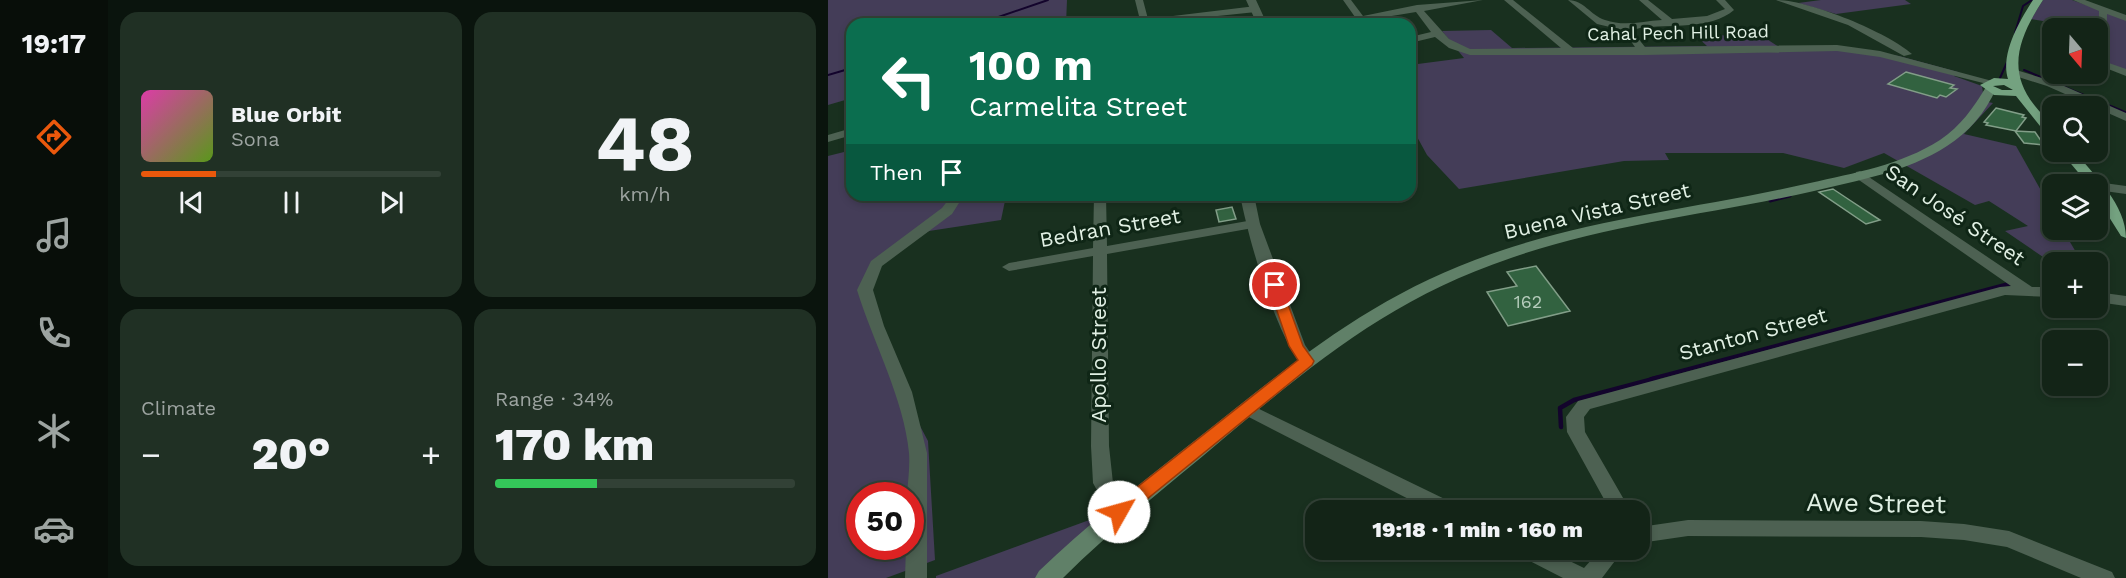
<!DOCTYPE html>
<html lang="en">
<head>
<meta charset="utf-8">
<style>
	body { margin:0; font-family:"Work Sans",sans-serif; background:#203024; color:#f1f3f6; height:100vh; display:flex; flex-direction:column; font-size:22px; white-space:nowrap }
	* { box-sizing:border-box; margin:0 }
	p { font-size:20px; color:#9da4a1 }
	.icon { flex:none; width:33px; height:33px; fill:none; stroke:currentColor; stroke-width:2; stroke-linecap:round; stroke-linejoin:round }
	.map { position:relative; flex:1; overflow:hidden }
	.sheet { display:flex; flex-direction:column; gap:12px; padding:12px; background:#0a140d; width:720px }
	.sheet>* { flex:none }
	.top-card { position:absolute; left:18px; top:18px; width:570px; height:183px; border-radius:18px; box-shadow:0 3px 9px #0003,0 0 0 2px #324136; background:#0b6e4f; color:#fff; overflow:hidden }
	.needle { width:39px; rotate:161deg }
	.fabs { position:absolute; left:1214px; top:18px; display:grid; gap:12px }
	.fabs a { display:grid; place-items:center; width:66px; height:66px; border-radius:12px; background:#132417; box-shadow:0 3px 9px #0003,0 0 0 2px #324136; font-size:30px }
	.speed { position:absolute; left:18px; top:482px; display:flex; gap:12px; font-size:30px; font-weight:700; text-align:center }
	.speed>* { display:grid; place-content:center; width:78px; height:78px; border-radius:50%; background:#132417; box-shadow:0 3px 9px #0003,0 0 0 2px #324136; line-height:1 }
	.speed .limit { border:9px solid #d22; background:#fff; color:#111 }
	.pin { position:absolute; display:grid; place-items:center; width:51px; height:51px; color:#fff; margin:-26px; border:3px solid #fff; border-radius:50%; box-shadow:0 2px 6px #0007 }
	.me { position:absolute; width:66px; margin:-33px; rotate:52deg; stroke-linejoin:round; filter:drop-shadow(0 0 4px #0008) }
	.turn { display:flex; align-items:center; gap:21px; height:126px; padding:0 24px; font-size:27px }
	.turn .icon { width:78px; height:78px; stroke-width:2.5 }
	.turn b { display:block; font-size:42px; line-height:51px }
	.then { display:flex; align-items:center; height:57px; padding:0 24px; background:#0003; gap:12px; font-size:22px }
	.big { font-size:45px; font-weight:800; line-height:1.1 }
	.sheet .tile { flex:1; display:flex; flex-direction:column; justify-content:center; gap:9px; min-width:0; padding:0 21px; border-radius:18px; background:#203024 }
	.sheet .dial { align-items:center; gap:0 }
	.dial b { font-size:78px; line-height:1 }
	.song { display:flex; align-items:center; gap:18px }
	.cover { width:72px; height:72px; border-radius:9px; background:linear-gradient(135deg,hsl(320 70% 55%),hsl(90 70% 35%)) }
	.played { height:6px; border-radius:3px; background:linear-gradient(90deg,#ea580c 25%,#324136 25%) }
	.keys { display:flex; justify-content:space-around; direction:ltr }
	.heat { display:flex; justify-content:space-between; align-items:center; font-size:33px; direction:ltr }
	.charge { height:9px; border-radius:4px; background:linear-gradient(90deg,#34c759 34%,#324136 0) }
	.sheet .tiles { flex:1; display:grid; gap:12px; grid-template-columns:repeat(2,1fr) }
	.trip { position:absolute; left:477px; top:500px; width:345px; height:60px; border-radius:18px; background:#132417; box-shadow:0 3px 9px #0003,0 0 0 2px #324136; font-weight:800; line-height:60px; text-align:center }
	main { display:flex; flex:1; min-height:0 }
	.tab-bar { display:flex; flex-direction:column; width:108px; justify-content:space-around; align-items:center; background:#080e09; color:#9da4a1 }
	.tab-bar .icon { width:42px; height:42px }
	.tab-bar .current { color:#ea580c }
	.tab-bar b { font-size:27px; color:#f1f3f6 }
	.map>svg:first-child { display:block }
	.green { fill:#443d58; fill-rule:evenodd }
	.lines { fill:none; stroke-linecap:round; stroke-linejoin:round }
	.stream-far3 { stroke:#13042c; stroke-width:2 }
	.stream-far2 { stroke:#13042c; stroke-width:3 }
	.stream-far1 { stroke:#13042c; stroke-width:4 }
	.stream { stroke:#13042c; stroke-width:4.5 }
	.building { fill:#326240; stroke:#829e88; stroke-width:1.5 }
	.minor { fill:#4d6152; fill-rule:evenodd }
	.tertiary { fill:#4d6152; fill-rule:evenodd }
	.secondary { fill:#608068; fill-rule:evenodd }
	.trunk { fill:#74a280; fill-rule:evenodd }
	.route { fill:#ea580c; stroke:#983908; stroke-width:1.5 }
	.labels { text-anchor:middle; stroke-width:6; stroke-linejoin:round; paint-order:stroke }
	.far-street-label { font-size:18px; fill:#e1f0e4; stroke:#0f2616 }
	.number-label { font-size:18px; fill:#b5ccbb }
	.street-label { font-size:21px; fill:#e1f0e4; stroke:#0f2616 }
	.near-street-label { font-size:26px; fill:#e1f0e4; stroke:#0f2616 }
</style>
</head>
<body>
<main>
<nav class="tab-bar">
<b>19:17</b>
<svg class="icon current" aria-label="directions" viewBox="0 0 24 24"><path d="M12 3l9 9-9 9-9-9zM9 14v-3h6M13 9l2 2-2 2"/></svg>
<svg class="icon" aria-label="music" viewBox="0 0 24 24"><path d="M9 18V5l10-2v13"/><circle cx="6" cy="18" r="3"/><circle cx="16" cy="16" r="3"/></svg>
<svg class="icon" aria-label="phone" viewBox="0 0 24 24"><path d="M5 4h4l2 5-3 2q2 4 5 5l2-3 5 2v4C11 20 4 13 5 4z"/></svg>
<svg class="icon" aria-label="climate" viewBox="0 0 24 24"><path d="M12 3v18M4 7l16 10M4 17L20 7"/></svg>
<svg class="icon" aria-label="car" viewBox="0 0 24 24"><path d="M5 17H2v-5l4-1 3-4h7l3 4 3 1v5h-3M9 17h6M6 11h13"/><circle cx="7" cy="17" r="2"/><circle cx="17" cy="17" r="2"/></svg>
</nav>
<section class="sheet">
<div class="tiles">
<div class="tile">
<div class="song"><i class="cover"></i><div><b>Blue Orbit</b><p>Sona</p></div></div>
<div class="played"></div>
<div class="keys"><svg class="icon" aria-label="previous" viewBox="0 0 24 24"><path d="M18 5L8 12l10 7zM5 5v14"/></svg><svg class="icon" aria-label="pause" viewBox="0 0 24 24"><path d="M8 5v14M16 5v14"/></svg><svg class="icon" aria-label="next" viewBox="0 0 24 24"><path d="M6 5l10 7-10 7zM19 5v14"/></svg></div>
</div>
<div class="tile dial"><b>48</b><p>km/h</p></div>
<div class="tile"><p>Climate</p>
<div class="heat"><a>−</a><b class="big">20°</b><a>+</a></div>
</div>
<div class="tile"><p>Range · 34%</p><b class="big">170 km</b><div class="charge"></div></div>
</div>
</section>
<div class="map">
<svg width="1298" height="578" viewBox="0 0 1298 578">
	<rect width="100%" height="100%" fill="#19301f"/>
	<!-- green -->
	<path class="green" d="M0,0H239L238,24H24V98L0,105Z
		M993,0H1077L1083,4L1008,14L970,3Z
		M1215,0H1244L1298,19V70L1282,67L1278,31L1203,19Z
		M663,30L684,48L879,46L867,35L934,36L951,47L997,46L1071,56L1130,72L1126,76L1154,86L1155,93L1150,100L1165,103L1136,134L1188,146L1224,210V230H1235L1252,259L1215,257L1177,231L1200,226L1161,201L1147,205L1056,153L1016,168L955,153H837L841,160L796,161L631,189L599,155L582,124V65L636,58L614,31Z
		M24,150V195H187L178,196L173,220L101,231L56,256L41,290L73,390L100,441L107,560L58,578H0V156ZM32,495H82V546H32Z
		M297,507L220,578H108V576Z"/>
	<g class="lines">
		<!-- stream-far3 -->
		<path class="stream-far3" d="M150,24L220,0
			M1187,33L1195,6L1204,0
			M1196,70L1263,98
			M0,75L24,68
			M1172,78L1180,60"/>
		<!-- stream-far2 -->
		<path class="stream-far2" d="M1260,97L1298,113
			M942,201L962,196"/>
		<!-- stream-far1 -->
		<path class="stream-far1" d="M823,379L1184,283"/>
		<!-- stream -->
		<path class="stream" d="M733,427L732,408L746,400L829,378"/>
	</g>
	<!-- building -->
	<path class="building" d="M1078,72L1126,85L1122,88L1129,89L1118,97L1112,95L1109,98L1060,84Z
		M1168,108L1196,115L1194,117L1198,118L1188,131L1158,125L1160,123L1156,122Z
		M1187,131L1207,132L1216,145L1196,143Z
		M1005,189L1020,199L1052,220L1038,224L991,192Z
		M404,207L408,219L391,222L388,210Z
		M708,266L742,311L680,326L659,292L689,286L679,272Z"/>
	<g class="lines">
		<!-- minor -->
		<path class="minor" d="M307,0H315L320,19L428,6L432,9L428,12L313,24Z
			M515,0H523L535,16L589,5L655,0L596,11L621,39L642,49L733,48L676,0H685L745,48L807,47L795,30L769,24L740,0C756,0 762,15 777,20C797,27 814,21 834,20L811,0H820L844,19L879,16L897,9L888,0H897L906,10C883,30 841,24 812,28L805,30V32L817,47L1009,45L1052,51L1168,82L1163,85L1052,57L1009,51L816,55H642L621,48L607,37L582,43V37L603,32L588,12L515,24H494L527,17Z
			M948,0C981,0 1059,32 1084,54L1076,56L1020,25Z
			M1245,0H1257L1298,15V21L1279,14L1278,62L1298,69V76L1270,65L1271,11Z
			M24,128V135L0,142V135Z
			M1032,171L1204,287H1224V297L1177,295L762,409L756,417L757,432L802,510H782L739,432L738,417L750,401L1172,287L1183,286L1028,178V172Z
			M1269,182L1298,186V194L1269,190V184H1264Z
			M124,195H136L124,214L54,266L45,290L56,326L84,392L99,453V578H77L78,546H82V495H79C80,481 82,467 81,453C76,399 45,342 29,290L43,261L114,208Z
			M266,195H278L279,246L425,220L432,224L425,228L279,254L281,446L285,483L301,512L298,518L291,520L284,518L265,483L263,446L265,256L181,271L174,267L181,263L265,248Z
			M1269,292L1298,296V306L1269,302Z
			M419,403L627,504L630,510H602L413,413L410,409L413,405Z
			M860,520L1093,521L1136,524L1181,531L1284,572L1287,578H1253L1179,547L1136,540L1093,537L860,536L812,543V527Z
			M687,549H717L756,568L773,549H796L774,578H735L690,555Z"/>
		<!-- tertiary -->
		<path class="tertiary" d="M418,0H428L439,24H429Z
			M1185,69L1227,82L1298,113V121L1219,86L1181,74L1179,72Z
			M412,195H426L432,224L477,345L488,361L485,365H473C446,328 421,241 412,195Z"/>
		<!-- secondary -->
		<path class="secondary" d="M1158,87L1168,89C1157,113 1141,132 1119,146C1079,172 1031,180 986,191C885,214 780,224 683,258C564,298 489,361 395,439C341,485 285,528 235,578H207L211,571C264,520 322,476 379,431C476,354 552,291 672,251C772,217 879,207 982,183C1026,173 1073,165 1112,140C1133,126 1145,108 1158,87Z"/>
		<!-- trunk -->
		<path class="trunk" d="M1205,0H1215C1191,37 1178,70 1207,106C1216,117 1224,122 1224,137L1220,136L1188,96L1166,95L1152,85L1166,78L1180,79C1172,54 1192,20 1205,0ZM1176,85L1185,90H1174L1165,86Z
			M1233,152H1247C1267,176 1298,205 1298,238L1293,236L1269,198V184H1260Z"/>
	</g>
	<!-- route -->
	<path class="route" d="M447,281L453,285L475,346L486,361L484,365L297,517L291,519L284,517L281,512L284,507L470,360L461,346L440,285Z"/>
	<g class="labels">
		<!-- far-street labels -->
		<g class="far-street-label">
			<text transform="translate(850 33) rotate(-1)" y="6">Cahal Pech Hill Road</text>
		</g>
		<!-- number labels -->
		<g class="number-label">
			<text x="700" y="308">162</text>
		</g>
		<!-- street labels -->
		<g class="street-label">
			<text transform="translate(769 211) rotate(-13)" y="7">Buena Vista Street</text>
			<text transform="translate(1127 215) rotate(34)" y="7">San José Street</text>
			<text transform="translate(282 228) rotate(-10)" y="7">Bedran Street</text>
			<text transform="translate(925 334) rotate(-15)" y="7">Stanton Street</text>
			<text transform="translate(271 355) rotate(-90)" y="7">Apollo Street</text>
		</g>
		<!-- near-street labels -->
		<g class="near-street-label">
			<text transform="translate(1048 503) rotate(1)" y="9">Awe Street</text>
		</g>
	</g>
</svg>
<div class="fabs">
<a><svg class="needle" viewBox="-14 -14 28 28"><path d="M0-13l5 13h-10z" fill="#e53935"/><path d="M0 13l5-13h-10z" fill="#9da4a1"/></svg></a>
<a><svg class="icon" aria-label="search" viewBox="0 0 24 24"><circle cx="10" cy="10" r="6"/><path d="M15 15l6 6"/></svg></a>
<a><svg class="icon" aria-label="layers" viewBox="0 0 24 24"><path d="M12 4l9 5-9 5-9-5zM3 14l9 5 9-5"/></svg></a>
<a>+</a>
<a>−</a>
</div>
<div class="speed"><div class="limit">50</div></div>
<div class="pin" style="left:447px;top:285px;background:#d93025"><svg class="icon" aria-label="arrive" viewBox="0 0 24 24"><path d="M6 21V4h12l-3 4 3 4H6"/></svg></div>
<svg class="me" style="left:291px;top:512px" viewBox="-20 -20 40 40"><circle r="19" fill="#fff"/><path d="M0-13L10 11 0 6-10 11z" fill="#ea580c"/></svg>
<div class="trip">19:18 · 1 min · 160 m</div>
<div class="top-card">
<div class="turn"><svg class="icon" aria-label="left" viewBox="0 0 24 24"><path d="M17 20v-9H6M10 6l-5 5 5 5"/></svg><div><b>100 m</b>Carmelita Street</div></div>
<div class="then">Then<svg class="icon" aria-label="arrive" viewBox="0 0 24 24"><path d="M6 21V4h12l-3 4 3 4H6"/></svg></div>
</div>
</div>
</main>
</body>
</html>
